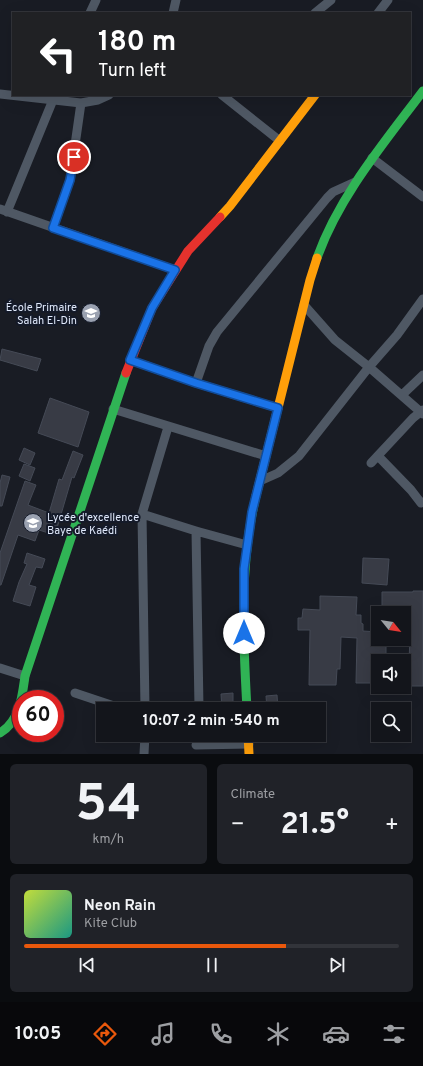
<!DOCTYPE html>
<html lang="en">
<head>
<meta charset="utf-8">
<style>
	body { margin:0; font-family:Overpass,sans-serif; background:#202228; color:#f1f3f6; height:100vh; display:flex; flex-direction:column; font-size:15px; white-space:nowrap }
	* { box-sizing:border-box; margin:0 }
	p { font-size:13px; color:#9d9fa3 }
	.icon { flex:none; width:22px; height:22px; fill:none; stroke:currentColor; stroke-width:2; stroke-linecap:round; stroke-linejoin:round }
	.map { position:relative; height:754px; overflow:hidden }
	.panel { display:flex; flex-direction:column; gap:10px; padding:10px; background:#0a0c0f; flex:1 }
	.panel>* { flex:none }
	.guide { position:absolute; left:12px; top:12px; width:399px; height:84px; border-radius:0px; box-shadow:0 4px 16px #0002,0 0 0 1px #32343a; background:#202124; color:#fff; overflow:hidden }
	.needle { width:26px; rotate:120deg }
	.tools { position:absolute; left:371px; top:606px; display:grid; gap:8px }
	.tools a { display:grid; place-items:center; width:40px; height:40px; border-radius:0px; background:#13151b; box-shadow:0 4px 16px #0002,0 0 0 1px #32343a; font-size:20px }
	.speed { position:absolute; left:12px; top:690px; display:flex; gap:8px; font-size:20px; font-weight:700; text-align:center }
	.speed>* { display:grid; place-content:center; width:52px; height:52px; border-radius:50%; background:#13151b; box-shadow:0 4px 16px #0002,0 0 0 1px #32343a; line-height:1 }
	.speed .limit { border:6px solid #d22; background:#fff; color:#111 }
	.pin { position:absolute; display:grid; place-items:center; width:34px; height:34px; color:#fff; margin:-17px; border:2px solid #fff; border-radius:50%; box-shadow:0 1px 4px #0007 }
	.me { position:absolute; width:44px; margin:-22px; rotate:0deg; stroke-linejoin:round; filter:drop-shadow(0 0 3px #0008) }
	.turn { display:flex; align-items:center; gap:14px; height:84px; padding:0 20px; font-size:18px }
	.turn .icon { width:52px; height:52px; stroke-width:2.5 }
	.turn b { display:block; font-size:28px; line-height:34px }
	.big { font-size:30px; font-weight:700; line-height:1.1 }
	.panel .widget { flex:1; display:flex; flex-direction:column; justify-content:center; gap:6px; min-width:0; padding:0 14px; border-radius:6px; background:#202228 }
	.panel .dial { align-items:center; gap:0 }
	.dial b { font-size:52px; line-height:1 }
	.song { display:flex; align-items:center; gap:12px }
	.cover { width:48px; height:48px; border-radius:6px; background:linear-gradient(135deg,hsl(70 70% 55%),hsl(170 70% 35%)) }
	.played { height:4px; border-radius:2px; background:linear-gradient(90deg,#ea580c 70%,#32343a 70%) }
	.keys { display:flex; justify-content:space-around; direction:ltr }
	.heat { display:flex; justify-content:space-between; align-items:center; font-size:22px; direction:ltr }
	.panel .tiles { flex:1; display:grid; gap:10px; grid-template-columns:1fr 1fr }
	.widget:last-child { grid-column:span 2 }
	.trip { position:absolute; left:96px; top:702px; width:230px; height:40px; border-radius:0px; background:#13151b; box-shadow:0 4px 16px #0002,0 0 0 1px #32343a; font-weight:700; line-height:40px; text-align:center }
	.tabs { display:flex; height:64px; justify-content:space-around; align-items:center; background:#08080b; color:#9d9fa3 }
	.tabs .icon { width:28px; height:28px }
	.tabs .active { color:#ea580c }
	.tabs b { font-size:18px; color:#f1f3f6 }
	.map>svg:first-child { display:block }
	.building { fill:#383b45; stroke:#454a56 }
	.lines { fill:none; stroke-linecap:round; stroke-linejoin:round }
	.street { stroke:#4f5864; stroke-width:9 }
	.fast { stroke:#30b455; stroke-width:9 }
	.slow { stroke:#ff9f0a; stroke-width:9 }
	.jam { stroke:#e5322d; stroke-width:9 }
	.route-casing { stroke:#114b97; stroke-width:10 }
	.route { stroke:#1a73e8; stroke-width:7 }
	.labels { text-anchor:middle; stroke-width:4; stroke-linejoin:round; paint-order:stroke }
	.poi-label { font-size:11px; fill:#e0e9fb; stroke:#141a29; text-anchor:end }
</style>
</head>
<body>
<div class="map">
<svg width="423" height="754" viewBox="0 0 423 754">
	<rect width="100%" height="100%" fill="#191c24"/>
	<!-- building -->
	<path class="building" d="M2,349L41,359L37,371L0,360Z
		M50,398L89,412L78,447L38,433Z
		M24,448L35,453L30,465L19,460Z
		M73,451L83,455L74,478L72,477L55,535L39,530L35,541L18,535L1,585H0V553L25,481L36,485L28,505L49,513L59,479L62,480Z
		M24,464L35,468L30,481L19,476Z
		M2,475L10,477L2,506H0V483Z
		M27,553L45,559L42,568L36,567L29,585L36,587L30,606L13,601L19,582L27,564L24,563Z
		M363,558L389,559L387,585L362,583Z
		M413,591H423V686H408L410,637L404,636V613H382V592H413Z
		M320,596L357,597L356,615H361V623L363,624V631L378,632V639H386V661H378V683H356L357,638L341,637L340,669H337L336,685H309L310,630H298V618H302L303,609L320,610Z
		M233,693V709H222L221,694Z
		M277,695L278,709H267L266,696Z"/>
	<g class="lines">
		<!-- street -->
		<path class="street" d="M90,13L96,0
			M173,13L176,0
			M315,13L331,0
			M378,13L388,0
			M0,94L81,103L98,100L109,95
			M222,95L280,141
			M372,158L423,197
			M0,209L175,270
			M7,212L55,95
			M53,228L70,180L81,103
			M304,305L335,340L369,367L423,414
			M130,360L196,383L278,408
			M196,383L209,346L217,332L327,198L333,192L355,182
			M402,395L423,375
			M113,409L266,456
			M378,456L411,490L421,503L423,502
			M371,463L413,418L423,410
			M260,481L278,473L299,456L369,367L397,335L423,299
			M142,514L196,531L247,545
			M196,531L199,708
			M0,668L25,676
			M75,693L123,709
			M145,709L142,514L168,427
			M196,745L249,744
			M144,754L145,735"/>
		<!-- fast -->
		<path class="fast" d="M317,258C339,196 384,143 423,91
			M247,709C243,638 239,566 256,496
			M0,733C20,721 22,697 25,676L126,373"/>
		<!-- slow -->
		<path class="slow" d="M220,217L230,206L315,95
			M256,496L310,280L317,258
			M248,735L249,754"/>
		<!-- jam -->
		<path class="jam" d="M126,373L152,308L188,251L220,217"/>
	</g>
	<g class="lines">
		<defs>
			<path id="route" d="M74,157L70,180L53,228L175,270L152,308L130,360L196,383L278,408L252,512L244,569V633"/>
		</defs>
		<!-- route casing -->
		<use href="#route" class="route-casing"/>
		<!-- route -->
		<use href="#route" class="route"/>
	</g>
	<!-- icons -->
	<defs>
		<symbol id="school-disc" viewBox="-11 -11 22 22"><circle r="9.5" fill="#9aa1b0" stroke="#141a29"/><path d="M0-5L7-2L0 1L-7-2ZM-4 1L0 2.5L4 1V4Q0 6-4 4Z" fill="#fff"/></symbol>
	</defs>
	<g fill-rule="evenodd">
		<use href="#school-disc" x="80" y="302" width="22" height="22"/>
		<use href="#school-disc" x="22" y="512" width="22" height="22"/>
	</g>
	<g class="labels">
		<!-- poi labels -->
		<g class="poi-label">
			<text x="77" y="311">École Primaire<tspan x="77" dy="13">Salah El-Din</tspan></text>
			<text x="47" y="521" text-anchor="start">Lycée d'excellence<tspan x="47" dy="13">Baye de Kaédi</tspan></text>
		</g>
	</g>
</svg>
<div class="tools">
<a><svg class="needle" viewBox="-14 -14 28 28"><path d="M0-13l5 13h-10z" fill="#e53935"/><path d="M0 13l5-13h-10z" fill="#9d9fa3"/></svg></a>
<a><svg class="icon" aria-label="sound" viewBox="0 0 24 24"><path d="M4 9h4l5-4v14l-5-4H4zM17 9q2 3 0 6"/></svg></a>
<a><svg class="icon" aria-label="search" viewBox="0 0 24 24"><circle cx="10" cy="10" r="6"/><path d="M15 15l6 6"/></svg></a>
</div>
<div class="speed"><div class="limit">60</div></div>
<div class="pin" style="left:74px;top:157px;background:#d93025"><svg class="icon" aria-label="arrive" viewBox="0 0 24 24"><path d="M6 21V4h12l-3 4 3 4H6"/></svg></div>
<svg class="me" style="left:244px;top:633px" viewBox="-20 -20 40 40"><circle r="19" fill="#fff"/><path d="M0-13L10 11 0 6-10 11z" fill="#1a73e8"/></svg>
<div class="trip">10:07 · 2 min · 540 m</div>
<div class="guide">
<div class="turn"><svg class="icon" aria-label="left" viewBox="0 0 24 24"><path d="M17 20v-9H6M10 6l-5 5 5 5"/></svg><div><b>180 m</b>Turn left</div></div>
</div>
</div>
<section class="panel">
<div class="tiles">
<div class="widget dial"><b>54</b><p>km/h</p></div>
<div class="widget"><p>Climate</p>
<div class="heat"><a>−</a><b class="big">21.5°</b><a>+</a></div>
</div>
<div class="widget">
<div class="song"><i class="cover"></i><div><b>Neon Rain</b><p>Kite Club</p></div></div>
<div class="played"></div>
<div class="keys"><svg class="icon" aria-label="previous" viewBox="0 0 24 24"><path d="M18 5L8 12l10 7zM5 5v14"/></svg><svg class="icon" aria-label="pause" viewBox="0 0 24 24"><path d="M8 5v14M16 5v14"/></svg><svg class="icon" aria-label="next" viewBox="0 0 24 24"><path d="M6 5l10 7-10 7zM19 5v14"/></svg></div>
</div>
</div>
</section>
<nav class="tabs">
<b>10:05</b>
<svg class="icon active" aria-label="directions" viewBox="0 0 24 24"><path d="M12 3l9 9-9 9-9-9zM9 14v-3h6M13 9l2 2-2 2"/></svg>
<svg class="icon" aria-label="music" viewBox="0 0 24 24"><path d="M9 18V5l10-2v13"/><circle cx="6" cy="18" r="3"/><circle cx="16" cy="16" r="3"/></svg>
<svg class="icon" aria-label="phone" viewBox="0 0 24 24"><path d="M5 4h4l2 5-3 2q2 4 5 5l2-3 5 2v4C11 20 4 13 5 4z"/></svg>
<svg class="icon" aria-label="climate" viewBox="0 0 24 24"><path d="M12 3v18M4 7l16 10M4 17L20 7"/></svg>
<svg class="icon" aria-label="car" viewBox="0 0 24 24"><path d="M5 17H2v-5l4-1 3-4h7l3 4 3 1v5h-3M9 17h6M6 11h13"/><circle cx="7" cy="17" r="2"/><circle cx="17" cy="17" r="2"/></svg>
<svg class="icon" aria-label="filters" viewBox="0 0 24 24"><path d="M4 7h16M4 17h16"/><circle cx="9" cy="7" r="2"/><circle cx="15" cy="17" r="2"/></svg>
</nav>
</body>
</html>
